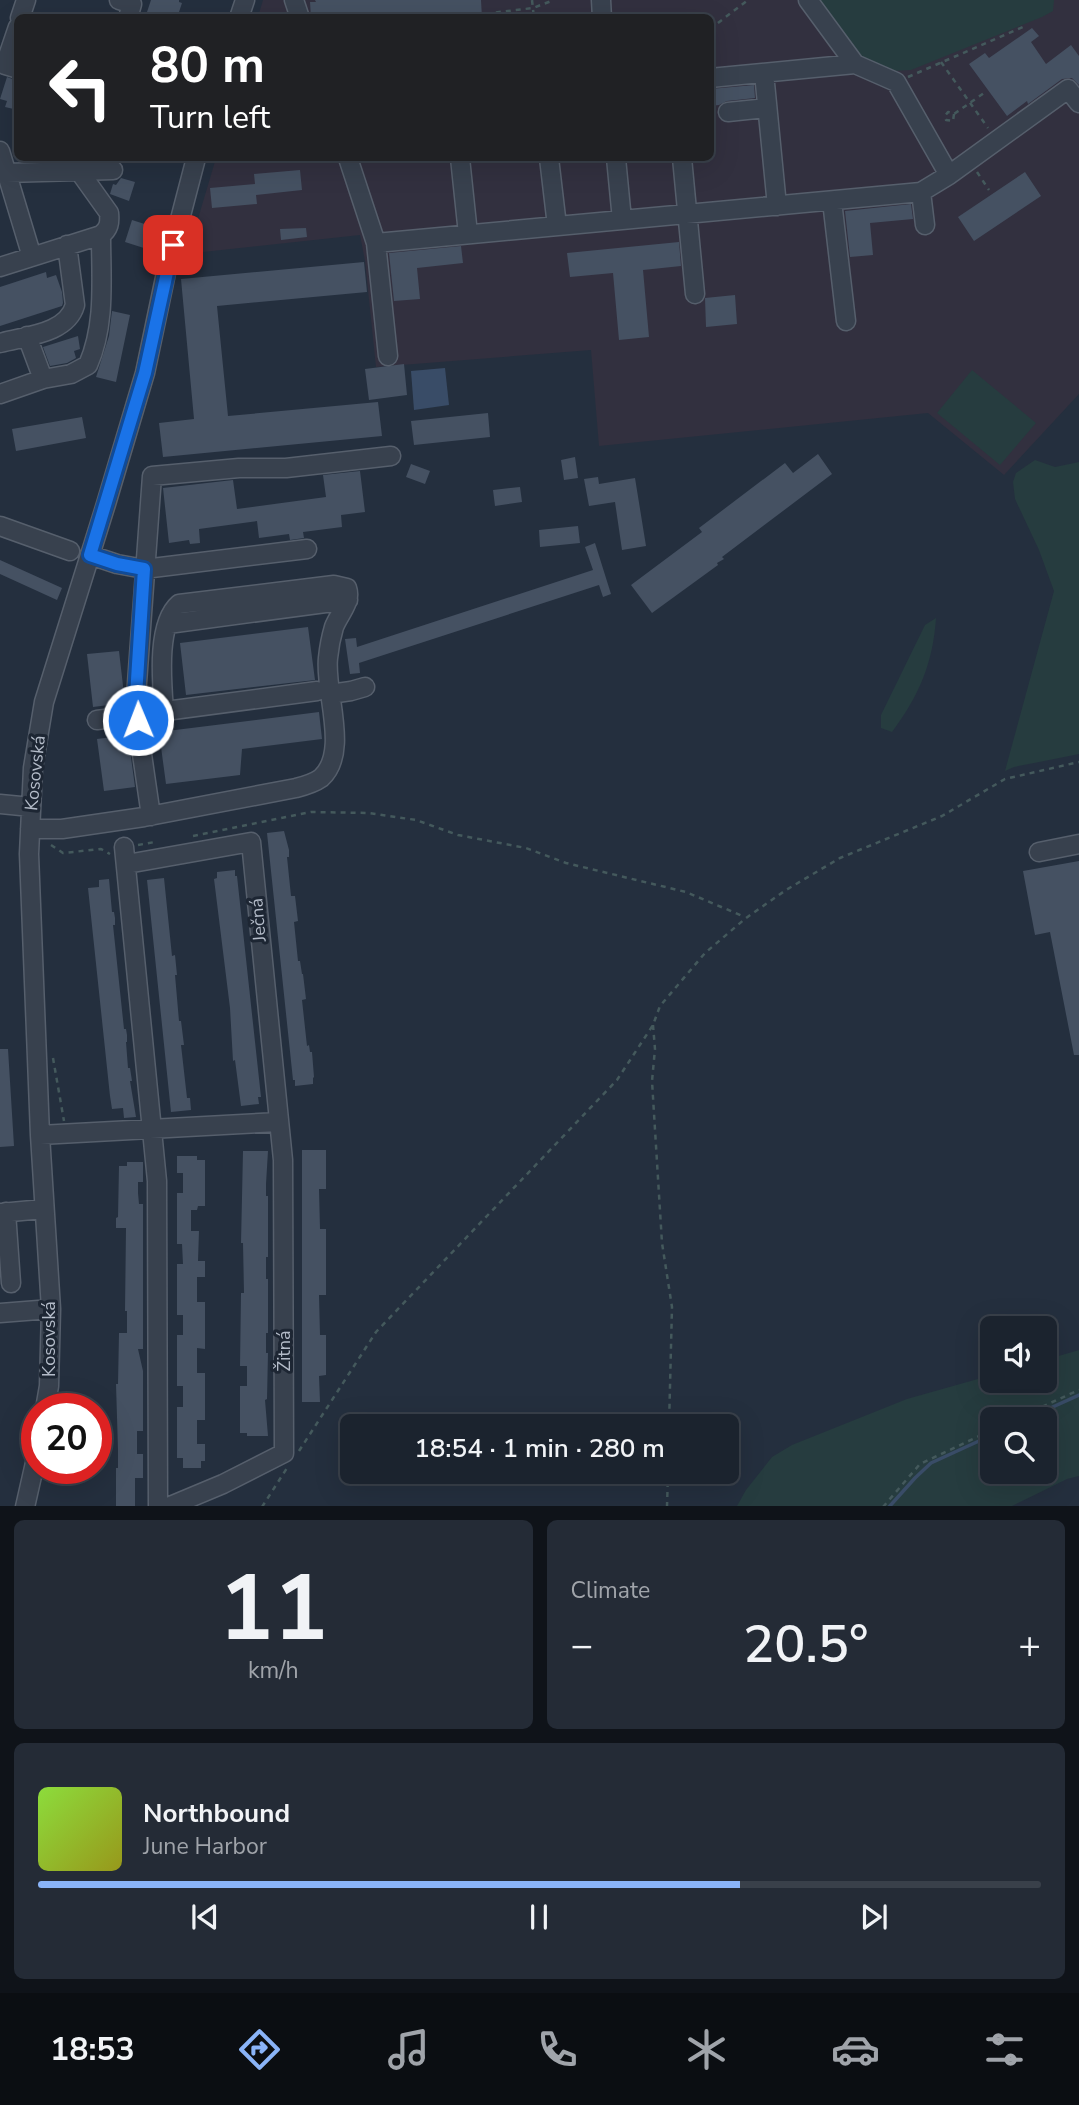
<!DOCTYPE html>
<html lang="en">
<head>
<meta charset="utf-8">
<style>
	body { margin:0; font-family:"Nunito Sans",sans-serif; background:#242b36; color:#f1f3f6; height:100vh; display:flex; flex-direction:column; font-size:26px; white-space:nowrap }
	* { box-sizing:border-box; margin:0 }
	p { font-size:23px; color:#a0a4aa }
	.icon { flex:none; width:38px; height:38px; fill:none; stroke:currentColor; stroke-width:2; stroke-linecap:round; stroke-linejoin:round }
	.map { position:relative; height:1506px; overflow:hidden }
	.panel { display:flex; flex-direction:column; gap:14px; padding:14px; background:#0f1319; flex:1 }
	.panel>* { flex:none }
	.guide { position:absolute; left:14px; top:14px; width:700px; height:147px; border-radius:10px; box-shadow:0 7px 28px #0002,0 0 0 2px #39404a; background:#202124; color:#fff; overflow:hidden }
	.tools { position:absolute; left:980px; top:1316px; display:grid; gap:14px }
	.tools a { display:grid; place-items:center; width:77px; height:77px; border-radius:10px; background:#1b232e; box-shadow:0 7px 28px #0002,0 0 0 2px #39404a; font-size:35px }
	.speed { position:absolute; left:21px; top:1393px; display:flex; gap:14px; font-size:35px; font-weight:700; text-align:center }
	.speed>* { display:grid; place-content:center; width:91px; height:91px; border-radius:50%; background:#1b232e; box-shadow:0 7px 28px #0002,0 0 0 2px #39404a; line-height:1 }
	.speed .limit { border:10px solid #d22; background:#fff; color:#111 }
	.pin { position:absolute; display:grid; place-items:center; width:60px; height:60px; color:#fff; margin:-30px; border-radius:14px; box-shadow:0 4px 10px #0006 }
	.me { position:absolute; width:77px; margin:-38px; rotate:359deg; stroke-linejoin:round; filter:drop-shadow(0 0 5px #0008) }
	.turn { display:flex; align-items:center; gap:24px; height:147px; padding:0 21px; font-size:32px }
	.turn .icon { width:91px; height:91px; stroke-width:2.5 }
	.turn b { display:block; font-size:49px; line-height:60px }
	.big { font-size:52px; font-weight:600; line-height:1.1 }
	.panel .tile { flex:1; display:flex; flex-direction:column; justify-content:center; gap:10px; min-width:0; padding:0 24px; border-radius:10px; background:#242b36 }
	.panel .dial { align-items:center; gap:0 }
	.dial b { font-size:91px; line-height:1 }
	.song { display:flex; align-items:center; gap:21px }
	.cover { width:84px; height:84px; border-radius:10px; background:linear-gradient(135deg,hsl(90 70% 55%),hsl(60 70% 35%)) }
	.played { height:7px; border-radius:4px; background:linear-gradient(90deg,#8ab4f8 70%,#39404a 70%) }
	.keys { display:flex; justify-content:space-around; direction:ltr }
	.heat { display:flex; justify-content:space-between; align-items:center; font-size:38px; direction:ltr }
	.panel .tiles { flex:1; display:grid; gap:14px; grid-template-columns:1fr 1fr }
	.tile:last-child { grid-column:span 2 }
	.trip { position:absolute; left:340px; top:1414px; width:399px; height:70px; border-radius:10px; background:#1b232e; box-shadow:0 7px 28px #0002,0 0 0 2px #39404a; font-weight:600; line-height:70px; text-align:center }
	.dock { display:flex; height:112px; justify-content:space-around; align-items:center; background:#0b0e12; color:#a0a4aa }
	.dock .icon { width:49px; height:49px }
	.dock .selected { color:#8ab4f8 }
	.dock b { font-size:32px; color:#f1f3f6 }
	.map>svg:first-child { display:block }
	.medical { fill:#32303f }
	.green { fill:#263c3f; fill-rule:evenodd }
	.water { fill:#394c67 }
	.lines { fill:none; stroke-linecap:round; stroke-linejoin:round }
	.stream { stroke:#394c67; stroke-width:3.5 }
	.building { fill:#455162 }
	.minor-casing { stroke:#565f6c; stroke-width:21 }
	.path { stroke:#44595c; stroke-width:2.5; stroke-dasharray:5 5; stroke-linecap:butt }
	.minor { stroke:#38414e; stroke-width:18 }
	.route-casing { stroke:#114b97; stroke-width:18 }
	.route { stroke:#1a73e8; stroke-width:12 }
	.labels { text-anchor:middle; stroke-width:6; stroke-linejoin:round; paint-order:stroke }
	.street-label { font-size:18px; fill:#b4bcc9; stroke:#1d2633 }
</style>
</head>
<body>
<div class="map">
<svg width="1079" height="1507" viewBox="0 0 1079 1507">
	<rect width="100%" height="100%" fill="#242f3e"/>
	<!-- medical -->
	<path class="medical" d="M263,0H1079V394L1004,475L928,413L599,446L591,350L376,367L365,261L360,235L203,252L189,249L216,158H710V18L258,17Z"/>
	<!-- green -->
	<path class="green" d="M817,0H1054L1053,11L1042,17L911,70L892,71L858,55Z
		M972,370L1036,423L1000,465L937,413Z
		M1035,460L1055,467L1079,462V754L1014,767L1005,771L1054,591L1039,550L1015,499L1013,482L1016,473Z
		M936,618C933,663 919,696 892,732L881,728V715L925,625Z
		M1079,1350V1476L1067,1479L1012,1506H737L746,1490L772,1457L792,1445L907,1399L992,1375V1381H1045V1360ZM1045,1419V1472H992V1419Z"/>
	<!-- water -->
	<path class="water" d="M445,368L449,405L414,410L411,371Z"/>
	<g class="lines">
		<!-- stream -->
		<path class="stream" d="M1026,1419L1079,1395
			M889,1507L915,1478L931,1463L992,1435"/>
	</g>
	<!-- building -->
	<path class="building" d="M151,0H179V2L182,3L177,18H145Z
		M315,0H481L482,18H422V16L311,18L310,2H316Z
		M1032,28L1039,36L1031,42L1046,64L1071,45L1079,56V85L1072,78L1062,79L1028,104L1027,101L1007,116L969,64L985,53L989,58Z
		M7,77L18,81V110L5,107L7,101L0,99Z
		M754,85L755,98L727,101L719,105L710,106V89Z
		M300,170L302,190L256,195L257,204L212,208L210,188L255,184L254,174Z
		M1025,172L1041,196L974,241L958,217Z
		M121,178L135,182L129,201L110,194L113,184L116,185Z
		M911,204L913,219L870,223L873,255L850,257L845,211Z
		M132,220L154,227L147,249L125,242Z
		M306,228L307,237L281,240L280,229Z
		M679,242L681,266L643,270L649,337L619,340L613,273L570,277L567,253Z
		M461,246L463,263L417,268L420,299L394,301L389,253Z
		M364,262L367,292L217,306L228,416L378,402L382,436L163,457L159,423L194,419L181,279Z
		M46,272L47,278L56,275L62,292L63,303L62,306L0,326V287Z
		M735,295L737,324L706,327L705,298Z
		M112,311L130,315L116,382L96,377L109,336Z
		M78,336L80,349L74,351L76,358L67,363L50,366L43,347Z
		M404,364L407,395L369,400L365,369Z
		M488,413L490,437L414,445L411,421Z
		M82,417L86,438L16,451L12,429Z
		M818,454L832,474L722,557L724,559L717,563L718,565L652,613L631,585L702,532L699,528L785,463L793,473Z
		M575,457L578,478L564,480L561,460Z
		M411,464L430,471L425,484L406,477Z
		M360,471L365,512L341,515L342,527L303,532L304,538L290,540L289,534L259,538L257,521L199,529L200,543L190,544L189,540L169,543L163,488L233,480L237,509L326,497L323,475Z
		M598,477L599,484L635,478L646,546L622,550L615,502L589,506L584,479Z
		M520,487L522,502L495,506L493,490Z
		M578,526L580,543L540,547L539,530Z
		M595,543L611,594L603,597L599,585L359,663L360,673L350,674L345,639L356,638L357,647L593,570L585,547Z
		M0,560L62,588L57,600L0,574Z
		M308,627L315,680L186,695L180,643Z
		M119,651L125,703L93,707L87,654Z
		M319,712L322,739L242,749L240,775L166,784L159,732Z
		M128,735L135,787L104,791L97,739Z
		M284,831L289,850V857H287L291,896H295L298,921L294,922L298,961H300L302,974H303L306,999L302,1000L307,1046L309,1045L310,1052H312L314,1077L313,1078V1084L295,1086V1080H293L267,833Z
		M1079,861V1055H1074L1050,932L1035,935L1023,871Z
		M235,870V876H237L261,1097H258L259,1104L241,1106L235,1060L233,1061L230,1008L214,879L217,878V872Z
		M164,878L172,956L175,955L177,975H175L179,1021H181L184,1045H181L187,1098H190L191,1110L171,1112L147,880Z
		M109,879L112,912H114L115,918V925H113L124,1029H126L127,1035V1042H126L128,1068H130L132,1081H130L136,1117L124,1118L123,1108L112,1109L110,1096L88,888L99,887V880Z
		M0,1049H8L14,1146L0,1147Z
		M302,1150H326V1189H319L320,1229H326V1295H319L320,1335H326V1375L319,1376L320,1402H302Z
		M243,1151H268L266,1184V1196H268V1257H266V1279H268V1333H266V1353H268L267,1399L265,1400L268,1436H247V1433H240V1386H247V1366H240L241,1293H244L243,1243H241Z
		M177,1156H197V1160H205V1206H198L197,1210H191V1231H199L198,1261H205V1277H197V1302H205V1349L197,1348V1373H205V1420H197V1444H205V1461H201V1468H183V1458H177V1407H183V1386H177V1335H183V1315H177V1264H183L182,1244H177V1193H183V1173H177Z
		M127,1162H143V1182H138V1193L139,1204H143V1349H138L143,1371V1431H137V1454H143V1478H135V1507H116V1468H118V1450L116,1384H118L119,1333H127V1311H125L126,1228H116V1218L118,1217L119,1166H127Z"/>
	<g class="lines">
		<defs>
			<path id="minor" d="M119,0L132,4L128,18
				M294,0L300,18
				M601,0L602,18
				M808,0L855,64L896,82L949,175
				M20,18L26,0
				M239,18L245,0
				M18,27L5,65L18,69
				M764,73L777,206
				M710,78L855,64
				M728,112L767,108
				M0,151L32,257
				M348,158L376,243L921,192L949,175L1068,89L1079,103
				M460,158L468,234
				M549,158L557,226
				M616,158L622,220
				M682,158L695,294
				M6,173L113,170
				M921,192L925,225
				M832,201L846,321
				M376,243L388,356
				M0,267L101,235C109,229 110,223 109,213L79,171
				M27,336L43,379
				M0,343C25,336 67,334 75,305L67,245
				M0,394L43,379L71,374L88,365C106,324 101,278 101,235
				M0,526L70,551
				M90,555L117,564L144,569L307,549
				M168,624L348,600
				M330,694L351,691L365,687
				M97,720L317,691
				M0,804L31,807
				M151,816L137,720L136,697L152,476L239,468H286L391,456
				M30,829H62L144,817L296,788C304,786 314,783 321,778C350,752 324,692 328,658C329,648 331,637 334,627C339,614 352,602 347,588L334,585L179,604C156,624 162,683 164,711
				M124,847L157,1181L158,1507
				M1039,852L1079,844
				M127,864L251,842L283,1160L284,1453L223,1484L168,1507
				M40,1135L279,1122
				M6,1212L11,1283
				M0,1213L43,1209
				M0,1313L51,1309
				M45,1409L49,1386L51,1309L40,1135L29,854L33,768L44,702L106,504L145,373L166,273L196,158
				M25,1507L37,1454"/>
		</defs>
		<!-- minor casing -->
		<use href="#minor" class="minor-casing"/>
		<!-- path -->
		<path class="path" d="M532,0L534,18
			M492,18L491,13L533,8L554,0
			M710,29L748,0
			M941,62L988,128
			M908,77L1025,26
			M954,114L953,121L946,120L945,116L948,112L954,114L984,93
			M977,172L989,190
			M193,836L311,812L369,813L416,820L458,835L526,848L566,863L686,892L745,917
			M51,845L63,853L101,849L110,854
			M138,845L155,842
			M653,1025L655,1049L652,1081L662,1243L672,1307L669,1426
			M53,1058L64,1121
			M1015,1419L1079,1390
			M299,1451L376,1332L617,1080L653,1025L660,1006L705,953L746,918L786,890L840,858L942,816L1005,779L1079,762
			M262,1507L287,1468
			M667,1507L668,1472
			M883,1507L920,1464L992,1430"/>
		<!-- minor -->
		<use href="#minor" class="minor"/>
	</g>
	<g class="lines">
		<defs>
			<path id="route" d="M138,720L136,696L144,569L117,564L90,555L145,373L173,245"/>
		</defs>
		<!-- route casing -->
		<use href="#route" class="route-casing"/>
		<!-- route -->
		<use href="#route" class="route"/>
	</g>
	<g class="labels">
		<!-- street labels -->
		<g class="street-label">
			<text transform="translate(35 773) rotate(-84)" y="6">Kosovská</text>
			<text transform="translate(258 920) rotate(-95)" y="6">Ječná</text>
			<text transform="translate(49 1339) rotate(-90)" y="6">Kosovská</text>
			<text transform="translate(284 1351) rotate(-90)" y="6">Žitná</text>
		</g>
	</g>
</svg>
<div class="tools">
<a><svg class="icon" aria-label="sound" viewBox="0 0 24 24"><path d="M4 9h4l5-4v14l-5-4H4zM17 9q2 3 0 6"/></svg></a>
<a><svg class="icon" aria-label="search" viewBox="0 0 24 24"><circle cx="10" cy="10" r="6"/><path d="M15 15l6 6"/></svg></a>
</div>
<div class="speed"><div class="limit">20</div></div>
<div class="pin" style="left:173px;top:245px;background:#d93025"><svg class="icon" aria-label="arrive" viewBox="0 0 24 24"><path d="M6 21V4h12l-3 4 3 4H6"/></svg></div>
<svg class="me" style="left:138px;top:720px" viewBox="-20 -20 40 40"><circle r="17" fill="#1a73e8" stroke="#fff" stroke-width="3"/><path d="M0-11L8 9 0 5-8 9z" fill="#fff"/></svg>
<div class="trip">18:54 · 1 min · 280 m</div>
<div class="guide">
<div class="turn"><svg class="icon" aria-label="left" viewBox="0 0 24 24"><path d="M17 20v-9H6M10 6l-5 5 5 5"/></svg><div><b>80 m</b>Turn left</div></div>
</div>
</div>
<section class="panel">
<div class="tiles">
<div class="tile dial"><b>11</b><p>km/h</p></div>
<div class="tile"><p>Climate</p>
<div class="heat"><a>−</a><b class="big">20.5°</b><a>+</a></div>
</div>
<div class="tile">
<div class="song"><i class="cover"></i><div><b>Northbound</b><p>June Harbor</p></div></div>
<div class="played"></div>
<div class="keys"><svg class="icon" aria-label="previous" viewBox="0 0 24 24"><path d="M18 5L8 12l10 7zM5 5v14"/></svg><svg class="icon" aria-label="pause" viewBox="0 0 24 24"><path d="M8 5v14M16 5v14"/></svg><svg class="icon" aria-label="next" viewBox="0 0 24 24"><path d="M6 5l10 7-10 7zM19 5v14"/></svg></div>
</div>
</div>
</section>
<nav class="dock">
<b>18:53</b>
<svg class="icon selected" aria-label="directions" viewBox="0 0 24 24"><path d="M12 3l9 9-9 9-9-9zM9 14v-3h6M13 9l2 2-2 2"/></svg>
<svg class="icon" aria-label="music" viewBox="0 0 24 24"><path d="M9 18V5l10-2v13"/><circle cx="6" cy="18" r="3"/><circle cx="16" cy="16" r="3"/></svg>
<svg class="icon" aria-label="phone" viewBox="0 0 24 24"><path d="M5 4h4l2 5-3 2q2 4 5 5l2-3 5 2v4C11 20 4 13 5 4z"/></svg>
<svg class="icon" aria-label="climate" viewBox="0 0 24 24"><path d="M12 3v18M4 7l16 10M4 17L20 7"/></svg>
<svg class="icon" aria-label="car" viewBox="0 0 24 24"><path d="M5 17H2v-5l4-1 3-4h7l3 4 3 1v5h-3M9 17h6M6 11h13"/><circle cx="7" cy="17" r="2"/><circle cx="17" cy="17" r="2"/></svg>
<svg class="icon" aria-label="filters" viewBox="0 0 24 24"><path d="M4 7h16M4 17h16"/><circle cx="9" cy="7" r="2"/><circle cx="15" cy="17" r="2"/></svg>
</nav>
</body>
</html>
